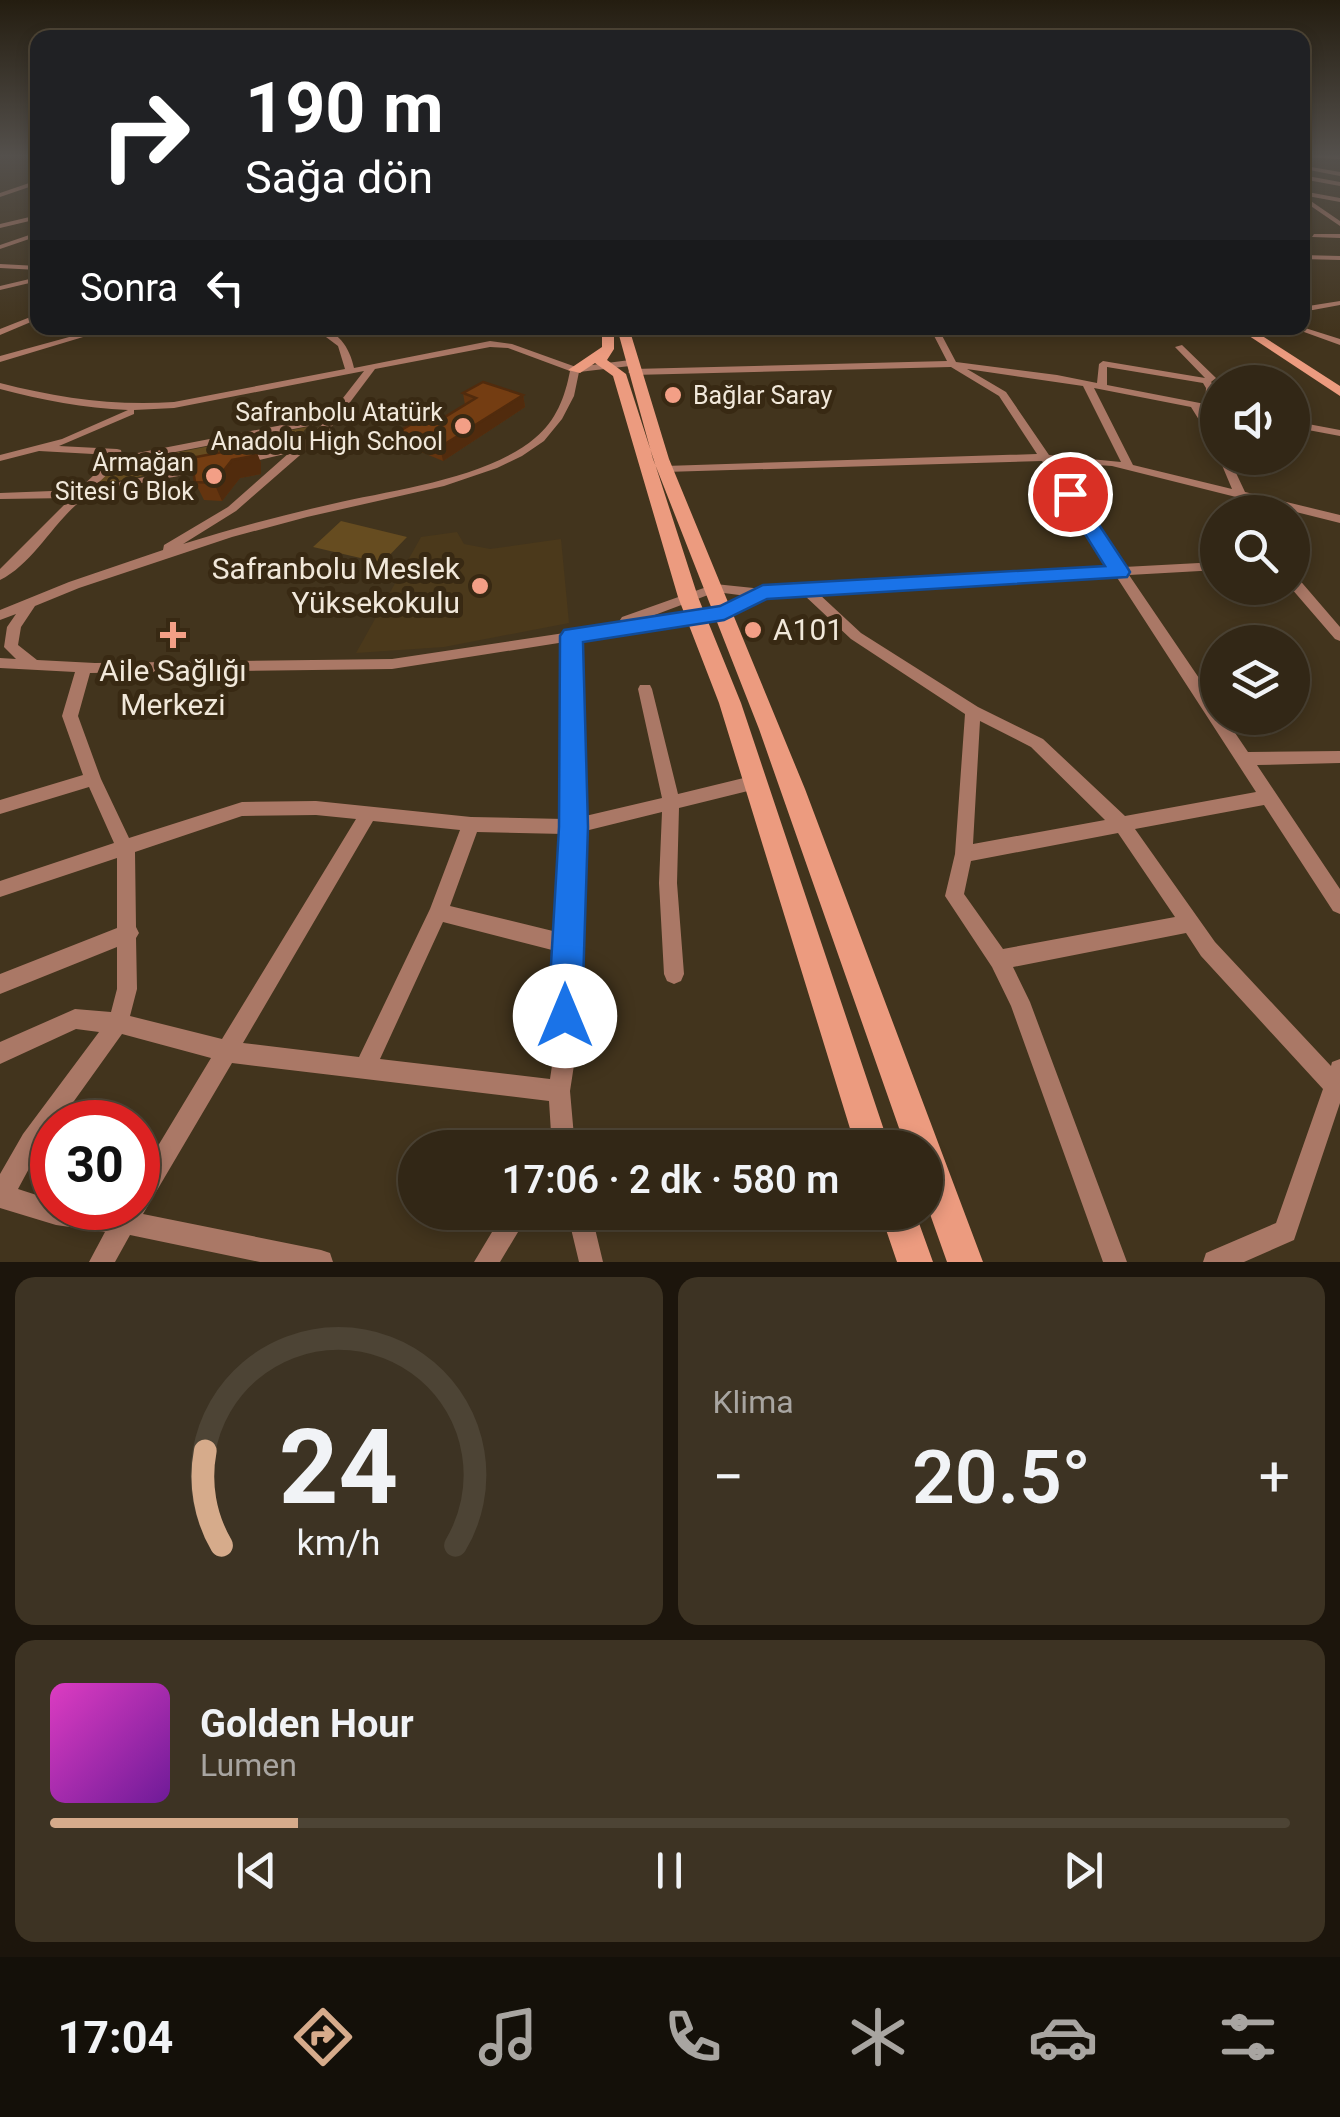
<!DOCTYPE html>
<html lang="tr">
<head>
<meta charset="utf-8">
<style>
	body { margin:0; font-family:Roboto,sans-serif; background:#3d3323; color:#f1f3f6; height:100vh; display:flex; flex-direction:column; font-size:38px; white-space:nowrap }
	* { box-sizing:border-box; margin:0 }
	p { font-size:32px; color:#a8a5a1 }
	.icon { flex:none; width:55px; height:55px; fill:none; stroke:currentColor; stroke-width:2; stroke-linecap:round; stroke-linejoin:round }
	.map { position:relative; height:1262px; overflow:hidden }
	.panel { display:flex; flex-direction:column; gap:15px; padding:15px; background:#1c150c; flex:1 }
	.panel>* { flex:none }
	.banner { position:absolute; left:30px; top:30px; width:1280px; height:305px; border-radius:20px; box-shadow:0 5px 15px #0003,0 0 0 2px #4d4435; background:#202124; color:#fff; overflow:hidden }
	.controls { position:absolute; left:1200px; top:365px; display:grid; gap:20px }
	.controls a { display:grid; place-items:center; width:110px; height:110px; border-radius:50%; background:#322716; box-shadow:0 5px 15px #0003,0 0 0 2px #4d4435; font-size:50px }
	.speed { position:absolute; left:30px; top:1100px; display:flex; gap:20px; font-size:50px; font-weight:700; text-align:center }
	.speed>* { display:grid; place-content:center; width:130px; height:130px; border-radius:50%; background:#322716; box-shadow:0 5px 15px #0003,0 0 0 2px #4d4435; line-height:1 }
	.speed .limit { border:15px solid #d22; background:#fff; color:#111 }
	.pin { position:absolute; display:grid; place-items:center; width:85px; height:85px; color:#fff; margin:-42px; border:5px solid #fff; border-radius:50%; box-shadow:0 2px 10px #0007 }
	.me { position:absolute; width:110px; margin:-55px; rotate:0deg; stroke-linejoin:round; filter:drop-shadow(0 0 8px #0008) }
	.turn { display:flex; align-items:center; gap:35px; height:210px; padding:0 50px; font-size:45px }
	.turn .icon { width:130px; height:130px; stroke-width:2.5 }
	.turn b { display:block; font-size:70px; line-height:85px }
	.then { display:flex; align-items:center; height:95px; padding:0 50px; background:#0003; gap:20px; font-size:38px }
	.big { font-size:75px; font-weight:600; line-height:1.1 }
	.panel .widget { flex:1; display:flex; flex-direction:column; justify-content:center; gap:15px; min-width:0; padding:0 35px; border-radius:20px; background:#3d3323 }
	.panel .dial { align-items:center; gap:0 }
	.dial svg { height:260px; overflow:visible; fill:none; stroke:#4d4435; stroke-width:7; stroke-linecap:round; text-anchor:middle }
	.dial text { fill:#f1f3f6; stroke:none }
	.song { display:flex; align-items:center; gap:30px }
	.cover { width:120px; height:120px; border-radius:15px; background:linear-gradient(135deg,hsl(310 70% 55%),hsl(280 70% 35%)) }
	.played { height:10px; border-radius:5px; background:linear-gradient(90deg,#d6ab8b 20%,#4d4435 20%) }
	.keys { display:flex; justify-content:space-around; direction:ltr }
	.heat { display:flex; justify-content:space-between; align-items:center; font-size:55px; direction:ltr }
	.panel .tiles { flex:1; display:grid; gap:15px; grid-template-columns:1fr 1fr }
	.widget:last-child { grid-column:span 2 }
	.trip { position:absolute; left:398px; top:1130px; width:545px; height:100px; border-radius:50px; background:#322716; box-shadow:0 5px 15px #0003,0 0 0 2px #4d4435; font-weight:600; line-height:100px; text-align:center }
	.menu { display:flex; height:160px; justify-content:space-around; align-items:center; background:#141009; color:#a8a5a1 }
	.menu .icon { width:70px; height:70px }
	.menu .selected { color:#d6ab8b }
	.menu b { font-size:45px; color:#f1f3f6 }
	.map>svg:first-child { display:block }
	.built { fill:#4b391b }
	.green { fill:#664c20 }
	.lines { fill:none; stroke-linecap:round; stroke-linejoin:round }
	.street { fill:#aa7866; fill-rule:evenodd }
	.secondary { fill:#ec9b7f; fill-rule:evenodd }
	.wall { fill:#64340f }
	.shaded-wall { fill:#512b0d }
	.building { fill:#743d12; stroke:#512b0d; stroke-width:2.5 }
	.route { fill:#1a73e8; stroke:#114b97; stroke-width:2.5 }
	.poi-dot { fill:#f39f86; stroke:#382913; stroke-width:4 }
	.labels { text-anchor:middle; stroke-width:10; stroke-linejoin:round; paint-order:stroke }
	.far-poi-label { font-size:25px; fill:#f1e8da; stroke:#382913; text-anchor:end }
	.poi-label { font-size:30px; fill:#f1e8da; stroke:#382913; text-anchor:end }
</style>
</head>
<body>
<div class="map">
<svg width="1340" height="1262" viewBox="0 0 1340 1262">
	<rect width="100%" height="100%" fill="#42341d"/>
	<!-- built -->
	<path class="built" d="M457,532L464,544L490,549L561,539L569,623L444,647L356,653L421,537Z"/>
	<!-- green -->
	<path class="green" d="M307,427L292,446L92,486L113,465Z
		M341,521L407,537L382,563L313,547Z"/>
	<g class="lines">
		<!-- street -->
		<path class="street" d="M1302,154L1340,155V159L1302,157Z
			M1311,167L1340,172V176L1309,170Z
			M1302,175L1340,182V186L1302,179Z
			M38,180V184L0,197V193Z
			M1302,191L1340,198V202L1302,195Z
			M1302,195L1340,221V226L1302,200Z
			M38,215V219L0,228V224Z
			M38,232V236L0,249V245Z
			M1314,234H1340V238L1312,237Z
			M1302,255L1340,256V260L1302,259Z
			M0,264L38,266V270L0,268Z
			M38,277V281L0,290V286Z
			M1340,301V305L1302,312V307Z
			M38,314V319L0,335V329Z
			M1302,327L1340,339V345L1293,328Z
			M102,328H113L0,362V356Z
			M130,328L168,331L232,328L228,331C196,333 159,343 130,328Z
			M314,328C336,327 350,347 354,368L490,341L512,344L576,367L630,360L634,363L630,366L579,372L574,396L562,419L544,441L522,456L497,468L444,486L307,517L232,537L79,588L35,606L21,627L18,645L37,660L95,663L392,659L624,624L620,620L622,617L715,584L763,589L1111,568L1042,461L665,472L660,469L665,466L1037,454L999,396L951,367L633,375L628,372L633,369L947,361L930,328H938L956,362L1057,375L1097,383L1099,364L1103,361L1205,378L1175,347L1182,345L1216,378L1211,382L1216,388L1214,406L1218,407V413L1202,410L1218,433V445L1214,444L1191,407L1094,388L1133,465L1232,489L1219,458H1229L1245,492L1340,515V523L1248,500L1254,512H1243L1236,497L1112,466L1053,462L1124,567L1218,562V570L1129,575L1218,706V718H1225L1248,752L1340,751V763L1257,765L1340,889V914L1333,911L1264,805L1135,829L1215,942L1331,1066L1332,1062L1340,1059V1103L1294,1240L1244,1262H1203L1206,1253L1276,1223L1323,1089L1201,956L1186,933L1013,967L1030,1002L1127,1262H1103L1011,1006L992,967L945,896L955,854L965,714L851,639L804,595L765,597L724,618L579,640L581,817L662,798L638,689L640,685H650L652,689L678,794L756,775L762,777L764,782L762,787L756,789L679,808L677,883L684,974L681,981L674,984L667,981L664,974L659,883L662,812L581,832L576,944V1052L570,1091L575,1148H552L549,1101L232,1063L143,1214L321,1250L330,1253L333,1262H260L130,1235L115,1262H89L105,1232L56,1225L0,1208V1174L23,1134L99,1032L76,1029L0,1064V1042L75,1009L111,1012L117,989V947L0,994V974L117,928V858L0,897V881L114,843L89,787L0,814V800L83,775L62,716L75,672L0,668V658L16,659L4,647L7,627L16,614L0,620V610L69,582L163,550L164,545L228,507L289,453L242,464L237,461L238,459L299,445L324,423L119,463L94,487L211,464L216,467L211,470C189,475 94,489 83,499C54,521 33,564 0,580V569L71,498L0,499V493L78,490L111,459V455L39,451L0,461V455L62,439L128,410C84,408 42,400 0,389V383C58,398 114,406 174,402L345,369L338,346ZM490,347L508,348L570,371C565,397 556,421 535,438C487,479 392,490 332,504C282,515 232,529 183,544L236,511L330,429L375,369ZM1107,367L1203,383L1206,388L1205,404L1107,385ZM967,369L1083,386L1121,462L1049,455L1006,392ZM364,371L329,416L122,456L121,450L117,449L59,446L134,414V410L174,408ZM1116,576L1256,792L1125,816L1043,739L978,707L861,633L819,594ZM716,592L747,596L721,609L636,622ZM565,642L564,819L471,817L316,801L242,802L129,838L101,779L78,716L90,673L392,669ZM980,721L1031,747L1105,820L973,844ZM316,815L356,819L222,1039L130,1016L137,989L136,938L139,933L136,927L135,852L242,816ZM373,821L460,830L430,909L359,1057L243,1043ZM477,832L564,834L557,932L450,906ZM1118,833L1175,917L1003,949L964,894L971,861ZM443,922L556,951L554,1052L550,1079L380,1059ZM122,1034L211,1058L138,1179V1208H52V1200L18,1189L39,1150L52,1131V1122H59Z
			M1292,421L1340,430V436L1292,427Z
			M1292,576L1297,577L1340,627V641L1335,639L1291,588Z
			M504,1212H530L500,1262H474Z
			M567,1212H591L603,1262H579Z"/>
		<!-- secondary -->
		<path class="secondary" d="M602,328H614V349L607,360L626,374L698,597L741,703L890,1148H856L719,703L678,597L613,376L595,363L580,373L568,370L602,347Z
			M617,328H629L669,459L805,789L983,1262H947L925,1200V1148H906L759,729L653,459Z
			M1237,328H1250L1340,386V396Z
			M880,1212H915L933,1262H897Z"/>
	</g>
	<!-- wall -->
	<path class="wall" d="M463,393L523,395L525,407L443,461L402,444L398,432L435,423L465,405Z
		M254,446L261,463V474L240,478L222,501L204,500L195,482Z"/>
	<!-- shaded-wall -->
	<path class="shaded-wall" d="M523,395L525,407L443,461L440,447Z
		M254,446L261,463V474L240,478L222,501L214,483L232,460Z"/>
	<!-- building -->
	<path class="building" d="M483,382L523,395L440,447L398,432L422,418L435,423L476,398L463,393Z
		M254,446L253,456L232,460L214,483L195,482L191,458Z"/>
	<!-- sky -->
	<linearGradient id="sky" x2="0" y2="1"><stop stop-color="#241d10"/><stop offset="0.47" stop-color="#54504c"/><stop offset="1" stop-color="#54504c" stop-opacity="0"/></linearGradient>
	<rect width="1340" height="331" fill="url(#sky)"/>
	<!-- route -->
	<path class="route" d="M1070,488L1076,490L1127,567L1130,572L1127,577L767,599L724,620L583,642L588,827L582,1016L577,1028L565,1033L553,1028L548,1016L559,827L560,636L564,630L720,606L763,585L1105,566L1060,494Z"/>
	<!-- markers -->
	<g class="poi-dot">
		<circle cx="673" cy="395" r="10"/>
		<circle cx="463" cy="426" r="10"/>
		<circle cx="214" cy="476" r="10"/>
		<circle cx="480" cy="586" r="10"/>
		<circle cx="753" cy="630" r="10"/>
		<path d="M168 620h10v10h10v10h-10v10h-10v-10h-10v-10h10z"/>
	</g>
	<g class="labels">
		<!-- far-poi labels -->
		<g class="far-poi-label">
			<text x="693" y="404" text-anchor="start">Bağlar Saray</text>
			<text x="443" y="421">Safranbolu Atatürk<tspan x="443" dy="29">Anadolu High School</tspan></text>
			<text x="194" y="471">Armağan<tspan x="194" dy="29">Sitesi G Blok</tspan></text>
		</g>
		<!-- poi labels -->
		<g class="poi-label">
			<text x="460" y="579">Safranbolu Meslek<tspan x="460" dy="34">Yüksekokulu</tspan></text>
			<text x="773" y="640" text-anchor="start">A101</text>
			<text x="173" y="681" text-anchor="middle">Aile Sağlığı<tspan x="173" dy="34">Merkezi</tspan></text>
		</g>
	</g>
</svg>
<div class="controls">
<a><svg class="icon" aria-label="sound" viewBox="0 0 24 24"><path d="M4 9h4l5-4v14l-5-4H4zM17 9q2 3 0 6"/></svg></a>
<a><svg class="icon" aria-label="search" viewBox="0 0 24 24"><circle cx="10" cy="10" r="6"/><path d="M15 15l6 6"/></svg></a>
<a><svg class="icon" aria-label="layers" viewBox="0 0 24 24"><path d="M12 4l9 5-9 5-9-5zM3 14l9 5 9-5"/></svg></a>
</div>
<div class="speed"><div class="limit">30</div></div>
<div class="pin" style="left:1070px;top:494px;background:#d93025"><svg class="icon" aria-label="arrive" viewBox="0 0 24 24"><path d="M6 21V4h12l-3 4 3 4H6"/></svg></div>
<svg class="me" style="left:565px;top:1016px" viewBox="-20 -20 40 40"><circle r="19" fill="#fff"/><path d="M0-13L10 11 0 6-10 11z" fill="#1a73e8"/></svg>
<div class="trip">17:06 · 2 dk · 580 m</div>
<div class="banner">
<div class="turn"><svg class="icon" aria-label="right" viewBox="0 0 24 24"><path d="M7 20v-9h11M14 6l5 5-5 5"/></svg><div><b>190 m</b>Sağa dön</div></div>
<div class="then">Sonra<svg class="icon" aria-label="left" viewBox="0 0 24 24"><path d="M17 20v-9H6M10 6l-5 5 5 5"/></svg></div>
</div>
</div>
<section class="panel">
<div class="tiles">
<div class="widget dial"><svg viewBox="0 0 100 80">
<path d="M14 69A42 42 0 1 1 86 69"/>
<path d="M14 69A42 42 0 0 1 9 40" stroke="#d6ab8b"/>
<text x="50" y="56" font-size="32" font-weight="700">24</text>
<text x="50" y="72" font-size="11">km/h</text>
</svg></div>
<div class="widget"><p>Klima</p>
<div class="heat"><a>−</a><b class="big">20.5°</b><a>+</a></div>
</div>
<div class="widget">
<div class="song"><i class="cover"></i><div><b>Golden Hour</b><p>Lumen</p></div></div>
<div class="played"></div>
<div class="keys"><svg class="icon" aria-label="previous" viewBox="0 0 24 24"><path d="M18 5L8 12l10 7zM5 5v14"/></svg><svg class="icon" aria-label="pause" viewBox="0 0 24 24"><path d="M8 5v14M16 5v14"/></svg><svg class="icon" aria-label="next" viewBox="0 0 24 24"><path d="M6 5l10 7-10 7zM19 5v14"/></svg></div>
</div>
</div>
</section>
<nav class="menu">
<b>17:04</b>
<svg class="icon selected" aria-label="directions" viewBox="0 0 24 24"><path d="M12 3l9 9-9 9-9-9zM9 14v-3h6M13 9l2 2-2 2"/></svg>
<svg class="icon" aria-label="music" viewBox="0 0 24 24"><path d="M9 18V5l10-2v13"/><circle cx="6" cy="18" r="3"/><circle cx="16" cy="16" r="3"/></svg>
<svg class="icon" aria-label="phone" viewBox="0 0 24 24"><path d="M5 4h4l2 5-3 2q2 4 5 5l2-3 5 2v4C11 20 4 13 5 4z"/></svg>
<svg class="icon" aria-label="climate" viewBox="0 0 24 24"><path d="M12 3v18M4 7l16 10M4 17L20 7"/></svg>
<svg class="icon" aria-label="car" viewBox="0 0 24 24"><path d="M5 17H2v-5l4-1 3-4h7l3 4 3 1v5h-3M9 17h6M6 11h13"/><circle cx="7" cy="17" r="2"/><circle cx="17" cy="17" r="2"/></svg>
<svg class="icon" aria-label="filters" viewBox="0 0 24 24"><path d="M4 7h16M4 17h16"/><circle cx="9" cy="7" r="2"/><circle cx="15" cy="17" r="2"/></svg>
</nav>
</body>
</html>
